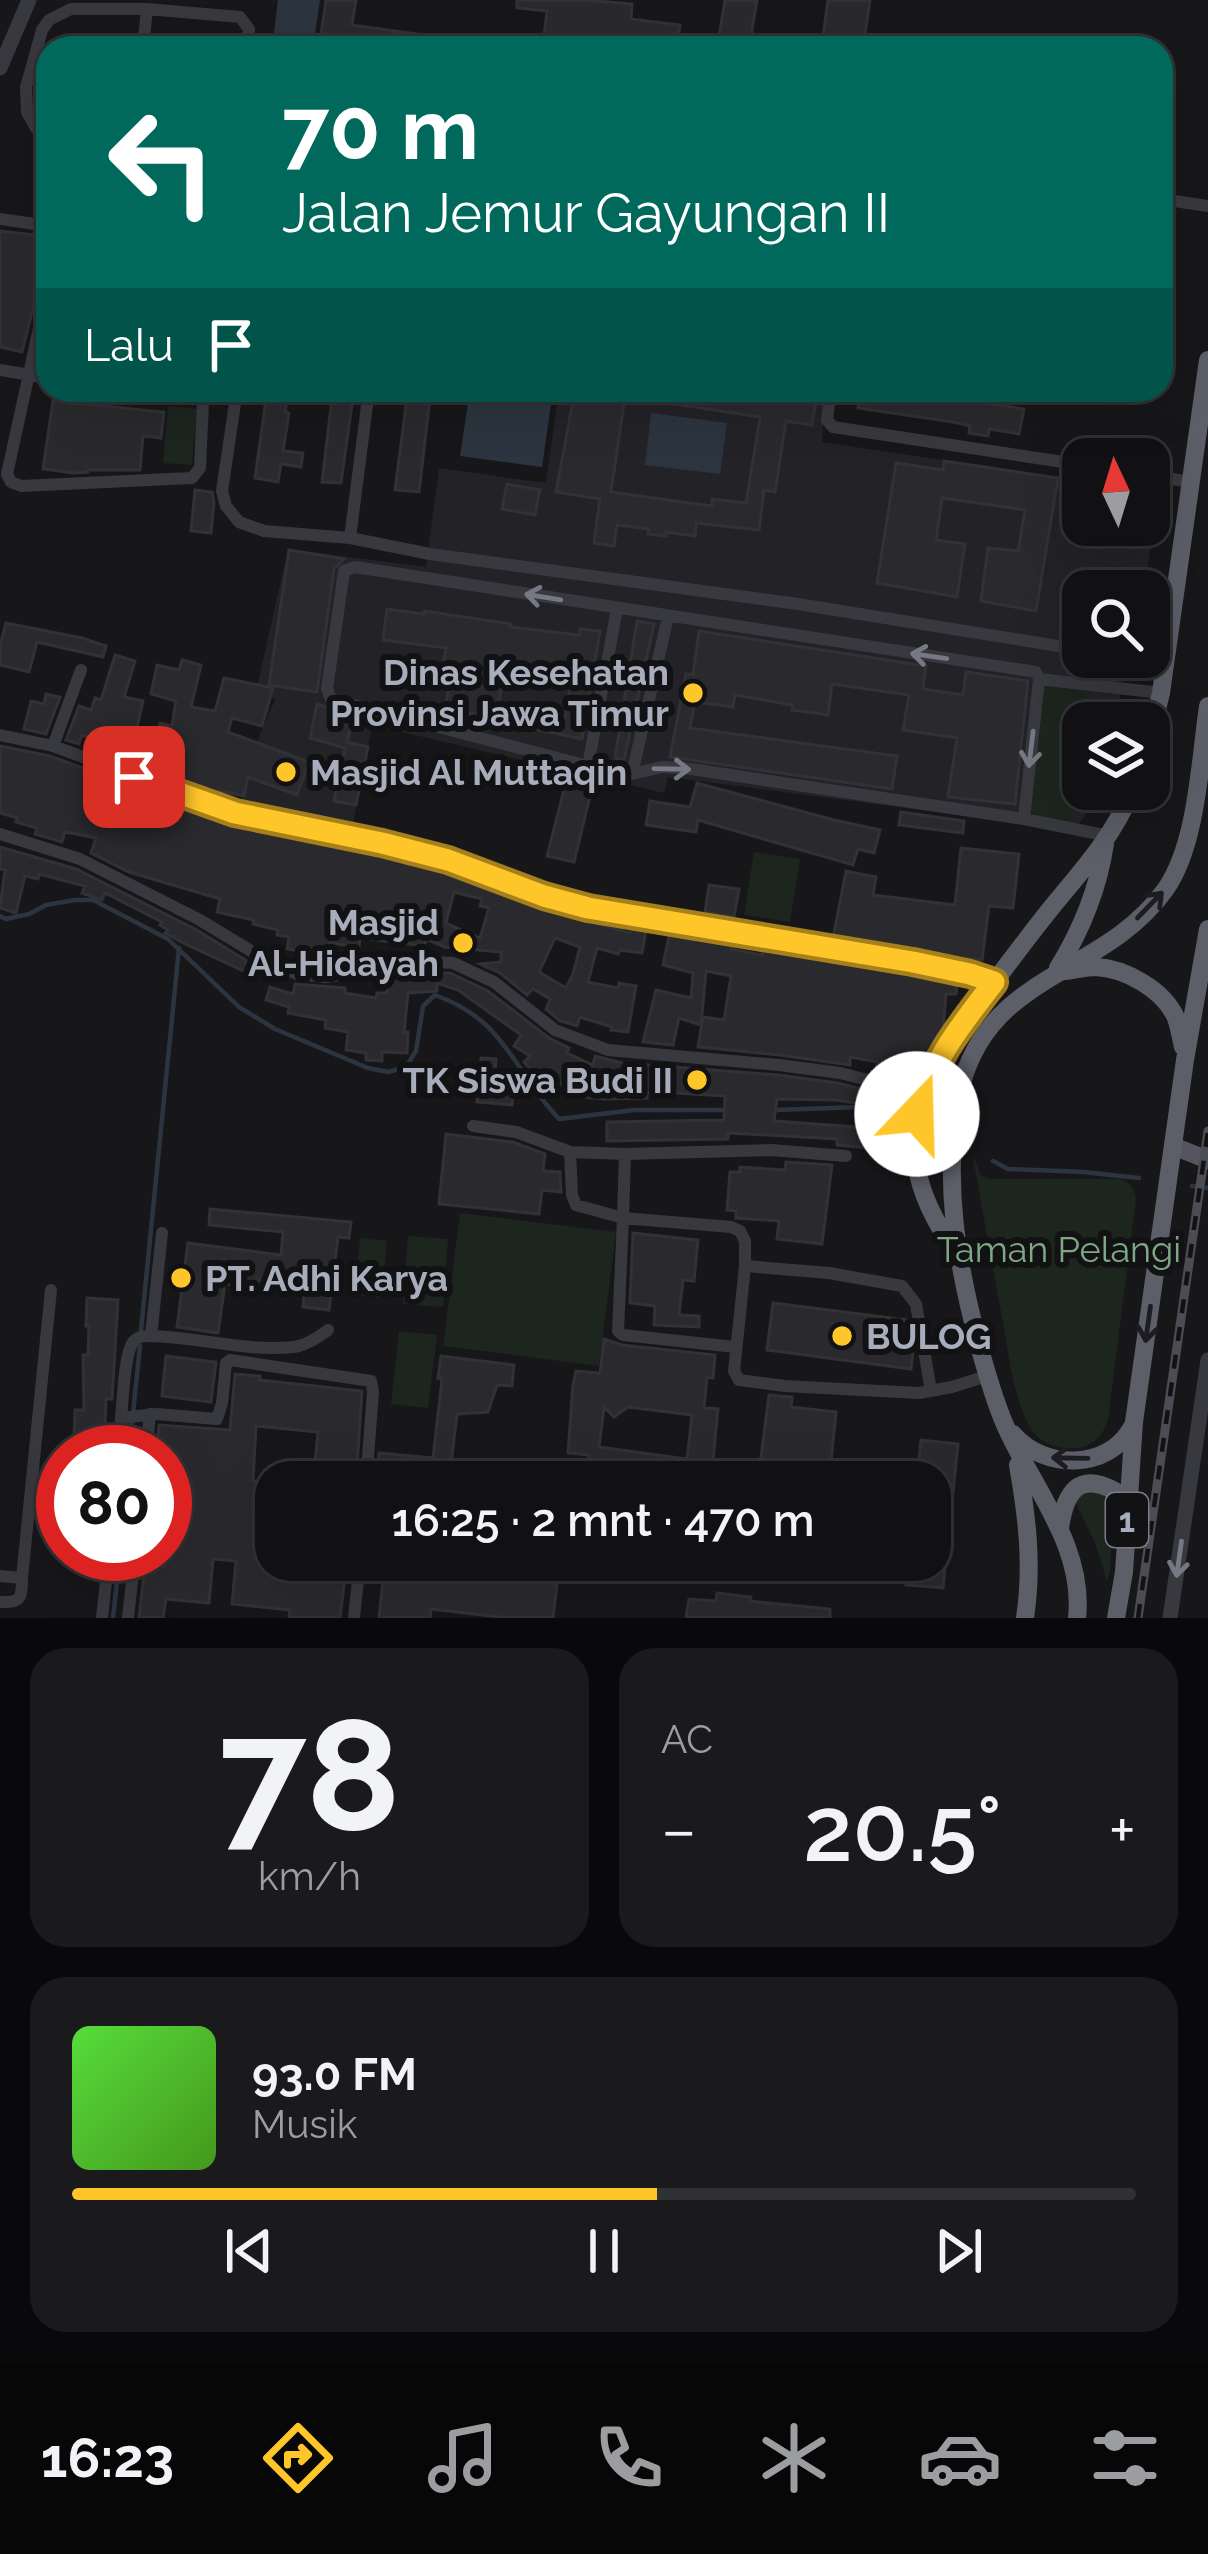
<!DOCTYPE html>
<html lang="id">
<head>
<meta charset="utf-8">
<style>
	body { margin:0; font-family:Raleway,sans-serif; background:#1a1a1d; color:#f1f3f6; height:100vh; display:flex; flex-direction:column; font-size:45px; white-space:nowrap }
	* { box-sizing:border-box; margin:0 }
	p { font-size:39px; color:#9c9da0 }
	.icon { flex:none; width:66px; height:66px; fill:none; stroke:currentColor; stroke-width:2; stroke-linecap:round; stroke-linejoin:round }
	.map { position:relative; height:1618px; overflow:hidden }
	.drawer { display:flex; flex-direction:column; gap:30px; padding:30px; background:#09090b; flex:1 }
	.drawer>* { flex:none }
	.top-card { position:absolute; left:36px; top:36px; width:1137px; height:366px; border-radius:36px; box-shadow:0 12px 48px #0002,0 0 0 3px #303134; background:#00695c; color:#fff; overflow:hidden }
	.needle { width:78px; rotate:356deg }
	.controls { position:absolute; left:1062px; top:438px; display:grid; gap:24px }
	.controls a { display:grid; place-items:center; width:108px; height:108px; border-radius:24px; background:#111114; box-shadow:0 12px 48px #0002,0 0 0 3px #303134; font-size:60px }
	.speed { position:absolute; left:36px; top:1425px; display:flex; gap:24px; font-size:60px; font-weight:700; text-align:center }
	.speed>* { display:grid; place-content:center; width:156px; height:156px; border-radius:50%; background:#111114; box-shadow:0 12px 48px #0002,0 0 0 3px #303134; line-height:1 }
	.speed .limit { border:18px solid #d22; background:#fff; color:#111 }
	.pin { position:absolute; display:grid; place-items:center; width:102px; height:102px; color:#fff; margin:-51px; border-radius:24px; box-shadow:0 6px 18px #0006 }
	.me { position:absolute; width:132px; margin:-66px; rotate:21deg; stroke-linejoin:round; filter:drop-shadow(0 0 9px #0008) }
	.turn { display:flex; align-items:center; gap:42px; height:252px; padding:0 48px; font-size:54px }
	.turn .icon { width:156px; height:156px; stroke-width:2.5 }
	.turn b { display:block; font-size:84px; line-height:102px }
	.then { display:flex; align-items:center; height:114px; padding:0 48px; background:#0003; gap:24px; font-size:45px }
	.big { font-size:90px; font-weight:600; line-height:1.1 }
	.drawer .card { flex:1; display:flex; flex-direction:column; justify-content:center; gap:18px; min-width:0; padding:0 42px; border-radius:36px; background:#1a1a1d }
	.drawer .dial { align-items:center; gap:0 }
	.dial b { font-size:156px; line-height:1 }
	.song { display:flex; align-items:center; gap:36px }
	.cover { width:144px; height:144px; border-radius:18px; background:linear-gradient(135deg,hsl(110 70% 55%),hsl(100 70% 35%)) }
	.played { height:12px; border-radius:6px; background:linear-gradient(90deg,#ffc62a 55%,#303134 55%) }
	.keys { display:flex; justify-content:space-around; direction:ltr }
	.heat { display:flex; justify-content:space-between; align-items:center; font-size:66px; direction:ltr }
	.drawer .tiles { flex:1; display:grid; gap:30px; grid-template-columns:1fr 1fr }
	.card:last-child { grid-column:span 2 }
	.trip { position:absolute; left:255px; top:1461px; width:696px; height:120px; border-radius:36px; background:#111114; box-shadow:0 12px 48px #0002,0 0 0 3px #303134; font-weight:600; line-height:120px; text-align:center }
	.menu { display:flex; height:192px; justify-content:space-around; align-items:center; background:#070708; color:#9c9da0 }
	.menu .icon { width:84px; height:84px }
	.menu .selected { color:#ffc62a }
	.menu b { font-size:54px; color:#f1f3f6 }
	.map>svg:first-child { display:block }
	.built { fill:#232327 }
	.green { fill:#1d251f }
	.water { fill:#2c353f }
	.lines { fill:none; stroke-linecap:round; stroke-linejoin:round }
	.stream { stroke:#2c353f; stroke-width:4.5 }
	.building { fill:#2a2a2e; stroke:#313136; stroke-width:3; fill-rule:evenodd }
	.minor { stroke:#38393f; stroke-width:12 }
	.tertiary { stroke:#38393f; stroke-width:15 }
	.primary { stroke:#54555f; stroke-width:18 }
	.trunk { stroke:#5c5e68; stroke-width:18 }
	.rail-casing { stroke:#4b4c54; stroke-width:9 }
	.rail { stroke:#121215; stroke-width:4.5; stroke-dasharray:14; stroke-linecap:butt }
	.oneway { stroke:#767983 }
	.oneway2 { stroke:#1d1d21 }
	.route-casing { stroke:#a6811b; stroke-width:30 }
	.route { stroke:#ffc62a; stroke-width:21 }
	.poi-dot { fill:#ffc62a; stroke:#121215; stroke-width:4.5 }
	.labels { text-anchor:middle; stroke-width:12; stroke-linejoin:round; paint-order:stroke }
	.shield { fill:#121215; stroke:#7b7e89; stroke-width:3 }
	.shield-label { font-size:33px; font-weight:bold; fill:#a8adbb }
	.poi-label { font-size:36px; font-weight:bold; fill:#a8adbb; stroke:#121215; text-anchor:end }
	.park-label { font-size:36px; fill:#7da883; stroke:#121215 }
</style>
</head>
<body>
<div class="map">
<svg width="1208" height="1618" viewBox="0 0 1208 1618">
	<rect width="100%" height="100%" fill="#17171a"/>
	<!-- built -->
	<path class="built" d="M559,390H825L822,442L1083,481V525H1149V491L1159,492L1144,591H1083V657H1129L1123,670L1117,723H1083V789H1102L1075,830L668,777L664,793L372,725L351,834L241,803L254,748L275,700L257,687L288,549L426,567L439,468L546,483Z"/>
	<!-- green -->
	<path class="green" d="M168,406L197,409L192,465L163,463Z
		M1042,684L1090,691L1085,723H1083L1072,820L1025,814Z
		M754,852L800,859L790,922L744,915Z
		M972,1153L980,1174L988,1179H1120C1131,1183 1134,1188 1136,1199L1108,1420C1102,1437 1094,1446 1076,1448C1060,1449 1044,1445 1034,1433C1014,1405 1008,1351 1002,1317C992,1262 982,1208 972,1153Z
		M460,1213L616,1232L599,1366L443,1346Z
		M408,1236L448,1239L443,1307L403,1304Z
		M360,1238L387,1241L381,1298L355,1295Z
		M399,1331L437,1335L428,1408L391,1404Z
		M1092,1484L1114,1503L1110,1572L1107,1581L1095,1543L1074,1499Z"/>
	<!-- water -->
	<path class="water" d="M278,0H320L313,48H272Z
		M470,390H553L542,467L460,456Z
		M651,413L727,423L720,474L645,465Z"/>
	<g class="lines">
		<!-- stream -->
		<path class="stream" d="M0,916L6,919L29,914L46,905L75,900H93L168,939L239,1007L275,1029L368,1068L388,1072L406,1067L416,1051L423,1006L435,995C507,1021 511,1068 559,1119L634,1110H728
			M775,1110L860,1107L912,1122
			M993,1161L1008,1169L1083,1172L1139,1178
			M1192,1186L1208,1188
			M141,1330L179,948
			M129,1452L140,1346
			M113,1618L120,1554"/>
	</g>
	<!-- building -->
	<path class="building" d="M326,0H356L352,25L417,34L415,48H319Z
		M517,0H587L632,4L631,19L680,25L677,48H648L544,37L547,11L517,8Z
		M725,0H757L750,42L719,37Z
		M828,0H870L863,48H834V45L822,44Z
		M0,231L44,236L40,281L22,352L0,347Z
		M333,390H354L341,483L322,482Z
		M408,390H431L419,492L395,490Z
		M575,390H626L611,492L712,506V499L746,503L760,417L628,397L629,390H818L812,425L786,421L775,492L764,490L759,530L696,523L695,536L666,532V536L648,534L649,529L617,525L614,546L594,543L600,499L556,492Z
		M860,390H946L945,397L1024,409L1019,434L989,429L988,436L969,433L970,426L953,422L858,408Z
		M267,392L288,396L285,412L289,413L283,451L303,453L301,467L281,464L278,482L255,478Z
		M53,401L164,412L161,438L143,436L140,470H88V472L74,473L43,469Z
		M944,461L1058,478L1036,611L981,601L988,548L1018,551L1025,510L942,498L936,540L965,544L957,597L877,583L896,463L943,470Z
		M507,484L540,490L535,515L502,509Z
		M195,490L212,492L214,502L211,533L191,531Z
		M289,550L344,559L334,569L317,692L269,685Z
		M387,609L424,614V611L511,624L510,627L579,635L580,629L600,631L582,739L516,725L521,707L565,718L572,678L504,670L497,717L445,710L452,665L443,664L446,648L383,640Z
		M637,621L654,624L624,760L615,758Z
		M6,623L82,638L106,646L103,657L37,642L29,672L0,665V646Z
		M699,631L926,666L923,689L963,695L966,672L1028,681L1015,804L948,797L957,738L903,730L909,695L832,684L828,715L792,710L793,705L735,695L733,707L695,702L690,728L897,756L892,789L670,757L686,674L693,675Z
		M115,655L135,661L124,697L143,701L129,763L117,758L125,735L101,730L98,740L82,735L79,744L66,740L79,706L91,710L95,698L101,700Z
		M182,660L201,665L191,707L215,711L224,678L273,688L262,726L232,718L228,732L309,762L297,795L248,777L244,796L220,791L218,796L148,770L160,723L172,726L176,701L151,694L157,665L179,670Z
		M46,694L60,697L46,734L24,729L31,701L44,704Z
		M317,704L354,716L347,742L368,747L356,805L334,801L345,748L310,738Z
		M0,746L50,756L124,783L123,787L143,790L232,823L380,853L405,860V864L428,868V866L541,906L604,921L603,925L630,933L631,927L646,930L642,953L620,950L618,954L597,948L588,982L618,988L619,983L636,986L628,1032L611,1030L612,1027L580,1017L577,1026L560,1021L546,1009L550,999L533,989L527,995L500,973L480,964L501,962V952L445,947L426,939L425,946L360,938L359,947L330,943L328,955L287,949L289,937L277,935L278,930L253,924L254,920L217,912L220,899L129,872L91,853L96,838L65,832L62,842L35,834L37,828L16,822L17,818L0,813ZM454,892L482,899L480,906L489,908L480,938L446,923ZM555,938L580,947L573,974L566,988L539,972Z
		M697,783L834,820L880,830L874,853L858,849L853,865L698,820L696,832L646,825L650,801L690,807Z
		M565,786L591,792L574,862L547,856Z
		M901,812L964,821L963,833L899,825Z
		M0,847L76,869L195,929L247,961L246,972L183,943L165,933L168,930L160,925L162,922L105,893L102,900L82,893L85,886L39,874L38,879L25,876L16,913L0,908L5,870L0,869Z
		M961,848L1019,854L1013,908L989,906L982,960L958,957V960L833,938L846,871L876,877L873,895L955,905Z
		M709,885L739,889L734,917L705,912Z
		M670,932L733,943L731,949L762,955L763,948L957,981L956,994H946L943,1030L914,1081L876,1071L877,1062L850,1057V1065L780,1055L698,1047L703,1017L724,1020L731,976L706,971L701,1025L679,1018L673,1045L643,1042L656,990L691,998L693,973L663,965Z
		M435,973H450L488,991L549,1038L569,1048L567,1053L593,1065L595,1056L622,1063L778,1075L838,1083L908,1101L905,1111L889,1108L890,1104L860,1098L859,1104L837,1100L777,1099L774,1121L897,1130L895,1150L837,1145V1139L728,1133V1139L607,1141V1122L724,1120L725,1096L675,1093H647V1098L604,1099L582,1097L583,1094L555,1082L553,1086H547L524,1062L530,1056L514,1046L521,1035L458,990L437,983V991L408,993L404,1032H408L407,1053L382,1052V1061L366,1060V1053L346,1050L348,1032L325,1028L326,1020L288,1013L289,1007L266,1000L270,987L293,994L295,984L345,988V993L376,998L377,993H387L386,979Z
		M481,1058L496,1059L494,1082L514,1084L512,1105L477,1102Z
		M446,1134L513,1142L545,1154L543,1171L560,1172L561,1192L542,1190L539,1214L439,1204Z
		M786,1162L832,1165L822,1244L777,1239L779,1221L736,1218V1211L727,1210L730,1172H740V1167L785,1170Z
		M210,1209L351,1222L349,1238L338,1237L329,1310L303,1307L305,1284L259,1280L258,1289L225,1284L218,1333L177,1327L188,1243L281,1255L283,1232L209,1225Z
		M633,1233L698,1240L694,1281L683,1280L679,1315L699,1316V1327L654,1325L655,1306L630,1303Z
		M87,1298L118,1300L112,1399H106L104,1452H76L77,1438L74,1437L75,1410H84L83,1355H88L89,1326H86Z
		M773,1303L908,1320L913,1350L911,1369L767,1350Z
		M604,1339L622,1345L715,1355L713,1378L707,1377L704,1408L718,1409L711,1482H585L589,1455L568,1453L573,1385L576,1371L600,1373ZM604,1407L614,1417L628,1407L692,1415L687,1459L599,1447Z
		M166,1356L216,1362L211,1402L162,1396Z
		M441,1356L514,1365L512,1386L497,1385L488,1412L457,1414L451,1465L525,1472L526,1461L545,1463L543,1482H377L379,1453L433,1458L442,1379L438,1378Z
		M235,1374L260,1376L259,1380L362,1391L356,1482H313L318,1432L256,1426L253,1481L276,1483V1560H347L340,1618H289L290,1610L232,1604L236,1561L213,1559L209,1603L166,1599L163,1618H139L145,1564L165,1566V1486L169,1455L157,1452L159,1425L230,1430Z
		M769,1395L792,1397L791,1407L836,1412L829,1482H794L795,1475L759,1472Z
		M921,1440L958,1444L943,1588L906,1585L908,1560H930V1482H917Z
		M385,1560H421L420,1569L557,1584L553,1618H508L431,1609L430,1618H379Z
		M717,1593L751,1597L750,1601L830,1609V1618H686L689,1599L716,1601Z"/>
	<g class="lines">
		<!-- minor -->
		<path class="minor" d="M143,48L147,9L240,17L249,29L247,48
			M48,140L36,128L27,112L26,87L42,30L49,20L71,9H147
			M1161,199L1208,206
			M0,219L48,226
			M48,287L7,474L11,482L21,486L192,478L200,468L203,402L198,396L150,390
			M0,370L48,378
			M237,390L222,491L226,506L239,522L264,531L350,538L430,554L798,604L1083,650
			M831,390L827,420L833,427L1083,465
			M1149,475L1190,482
			M350,538L369,390
			M1120,657L1165,665
			M0,735L53,746L235,813L382,843L448,860L544,896L588,908L913,962L970,973L995,982
			M53,746L81,670
			M588,766L617,609
			M632,774L668,617
			M1024,819L1039,679
			M0,834L80,859L200,920L271,963L297,974L326,977L435,962L453,963L494,982L555,1030L608,1050L779,1065L840,1073L923,1094
			M1109,836L1024,819L684,768L662,767L632,774L588,766L331,699L327,689L344,571L355,567L1036,672L1039,679L1161,693
			M473,1126L516,1132L570,1152L625,1154
			M570,1152L572,1195L576,1205L623,1218L618,1331L623,1335L735,1347
			M846,1156L771,1150L625,1154L623,1218L731,1227L740,1231L745,1241V1266L734,1371L739,1380L785,1386L919,1393L952,1387L987,1376
			M745,1266L829,1273L902,1286L916,1304L931,1391
			M151,1336L162,1233
			M121,1418C123,1400 124,1355 133,1342C138,1336 144,1336 151,1336C198,1337 246,1352 294,1347C307,1345 318,1337 328,1330
			M118,1452L121,1418L156,1414L217,1419L222,1403L226,1363L230,1360L371,1381L373,1392L366,1482
			M146,1452L150,1414
			M0,1576L22,1578L51,1290
			M0,1602C21,1603 22,1598 22,1578
			M102,1618L109,1554
			M128,1618L135,1554
			M354,1618L360,1560"/>
		<!-- tertiary -->
		<path class="tertiary" d="M0,68L29,0
			M1170,1618L1208,1360"/>
		<!-- primary -->
		<path class="primary" d="M1173,1146L1208,1160"/>
		<!-- trunk -->
		<path class="trunk" d="M1149,741L1161,693L1208,360
			M1058,968C1082,929 1098,890 1105,844
			M1066,971C1075,970 1086,967 1095,967C1125,968 1164,990 1176,1018C1179,1027 1181,1038 1183,1047
			M956,1252C881,1148 918,1079 989,989C1011,960 1033,930 1056,902C1087,865 1114,834 1133,789
			M1013,1434C1044,1470 1108,1471 1132,1427
			M1018,1465C1027,1517 1033,1565 1025,1618
			M1060,1528C1065,1493 1078,1471 1115,1491L1122,1513
			M1077,1618C1085,1546 1032,1487 1005,1425C993,1397 985,1368 977,1338C957,1262 944,1184 957,1105C979,971 1100,980 1165,890C1197,846 1200,760 1208,706
			M1116,1618L1124,1572L1134,1422L1185,1060L1208,929"/>
		<defs>
			<path id="rail" d="M1138,1618L1208,1131"/>
		</defs>
		<!-- rail casing -->
		<use href="#rail" class="rail-casing"/>
		<!-- rail -->
		<use href="#rail" class="rail"/>
	</g>
	<!-- one-way arrows -->
	<defs><path id="oneway-shaft" d="M-6 0H5M1.5-3L5.5 0L1.5 3" fill="none" stroke-width="1.6" stroke-linecap="round" stroke-linejoin="round" transform="scale(3)"/></defs>
	<g class="oneway">
		<use href="#oneway-shaft" transform="translate(543 597) rotate(-171)"/>
		<use href="#oneway-shaft" transform="translate(929 656) rotate(-172)"/>
		<use href="#oneway-shaft" transform="translate(1031 749) rotate(97)"/>
		<use href="#oneway-shaft" transform="translate(672 769) rotate(1)"/>
		<use href="#oneway-shaft" transform="translate(1179 1559) rotate(98)"/>
	</g>
	<g class="oneway2">
		<use href="#oneway-shaft" transform="translate(1150 905) rotate(-46)"/>
		<use href="#oneway-shaft" transform="translate(1148 1324) rotate(98)"/>
		<use href="#oneway-shaft" transform="translate(1070 1458) rotate(-179)"/>
	</g>
	<g class="lines">
		<defs>
			<path id="route" d="M134,777L235,813L382,843L448,860L544,896L588,908L913,962L970,974L994,982C961,1025 932,1060 917,1114"/>
		</defs>
		<!-- route casing -->
		<use href="#route" class="route-casing"/>
		<!-- route -->
		<use href="#route" class="route"/>
	</g>
	<!-- markers -->
	<g class="poi-dot">
		<circle cx="693" cy="693" r="12"/>
		<circle cx="286" cy="772" r="12"/>
		<circle cx="463" cy="943" r="12"/>
		<circle cx="697" cy="1080" r="12"/>
		<circle cx="181" cy="1278" r="12"/>
		<circle cx="842" cy="1336" r="12"/>
	</g>
	<g class="labels">
		<!-- shield labels -->
		<rect class="shield" x="1106" y="1493" width="42" height="54" rx="9"/>
		<g class="shield-label">
			<text x="1127" y="1532">1</text>
		</g>
		<!-- poi labels -->
		<g class="poi-label">
			<text x="669" y="685">Dinas Kesehatan<tspan x="669" dy="41">Provinsi Jawa Timur</tspan></text>
			<text x="310" y="785" text-anchor="start">Masjid Al Muttaqin</text>
			<text x="439" y="935">Masjid<tspan x="439" dy="41">Al-Hidayah</tspan></text>
			<text x="673" y="1093">TK Siswa Budi II</text>
			<text x="205" y="1291" text-anchor="start">PT. Adhi Karya</text>
			<text x="866" y="1349" text-anchor="start">BULOG</text>
		</g>
		<!-- park labels -->
		<g class="park-label">
			<text x="1059" y="1262">Taman Pelangi</text>
		</g>
	</g>
</svg>
<div class="controls">
<a><svg class="needle" viewBox="-14 -14 28 28"><path d="M0-13l5 13h-10z" fill="#e53935"/><path d="M0 13l5-13h-10z" fill="#9c9da0"/></svg></a>
<a><svg class="icon" aria-label="search" viewBox="0 0 24 24"><circle cx="10" cy="10" r="6"/><path d="M15 15l6 6"/></svg></a>
<a><svg class="icon" aria-label="layers" viewBox="0 0 24 24"><path d="M12 4l9 5-9 5-9-5zM3 14l9 5 9-5"/></svg></a>
</div>
<div class="speed"><div class="limit">80</div></div>
<div class="pin" style="left:134px;top:777px;background:#d93025"><svg class="icon" aria-label="arrive" viewBox="0 0 24 24"><path d="M6 21V4h12l-3 4 3 4H6"/></svg></div>
<svg class="me" style="left:917px;top:1114px" viewBox="-20 -20 40 40"><circle r="19" fill="#fff"/><path d="M0-13L10 11 0 6-10 11z" fill="#ffc62a"/></svg>
<div class="trip">16:25 · 2 mnt · 470 m</div>
<div class="top-card">
<div class="turn"><svg class="icon" aria-label="left" viewBox="0 0 24 24"><path d="M17 20v-9H6M10 6l-5 5 5 5"/></svg><div><b>70 m</b>Jalan Jemur Gayungan II</div></div>
<div class="then">Lalu<svg class="icon" aria-label="arrive" viewBox="0 0 24 24"><path d="M6 21V4h12l-3 4 3 4H6"/></svg></div>
</div>
</div>
<section class="drawer">
<div class="tiles">
<div class="card dial"><b>78</b><p>km/h</p></div>
<div class="card"><p>AC</p>
<div class="heat"><a>−</a><b class="big">20.5°</b><a>+</a></div>
</div>
<div class="card">
<div class="song"><i class="cover"></i><div><b>93.0 FM</b><p>Musik</p></div></div>
<div class="played"></div>
<div class="keys"><svg class="icon" aria-label="previous" viewBox="0 0 24 24"><path d="M18 5L8 12l10 7zM5 5v14"/></svg><svg class="icon" aria-label="pause" viewBox="0 0 24 24"><path d="M8 5v14M16 5v14"/></svg><svg class="icon" aria-label="next" viewBox="0 0 24 24"><path d="M6 5l10 7-10 7zM19 5v14"/></svg></div>
</div>
</div>
</section>
<nav class="menu">
<b>16:23</b>
<svg class="icon selected" aria-label="directions" viewBox="0 0 24 24"><path d="M12 3l9 9-9 9-9-9zM9 14v-3h6M13 9l2 2-2 2"/></svg>
<svg class="icon" aria-label="music" viewBox="0 0 24 24"><path d="M9 18V5l10-2v13"/><circle cx="6" cy="18" r="3"/><circle cx="16" cy="16" r="3"/></svg>
<svg class="icon" aria-label="phone" viewBox="0 0 24 24"><path d="M5 4h4l2 5-3 2q2 4 5 5l2-3 5 2v4C11 20 4 13 5 4z"/></svg>
<svg class="icon" aria-label="climate" viewBox="0 0 24 24"><path d="M12 3v18M4 7l16 10M4 17L20 7"/></svg>
<svg class="icon" aria-label="car" viewBox="0 0 24 24"><path d="M5 17H2v-5l4-1 3-4h7l3 4 3 1v5h-3M9 17h6M6 11h13"/><circle cx="7" cy="17" r="2"/><circle cx="17" cy="17" r="2"/></svg>
<svg class="icon" aria-label="filters" viewBox="0 0 24 24"><path d="M4 7h16M4 17h16"/><circle cx="9" cy="7" r="2"/><circle cx="15" cy="17" r="2"/></svg>
</nav>
</body>
</html>
